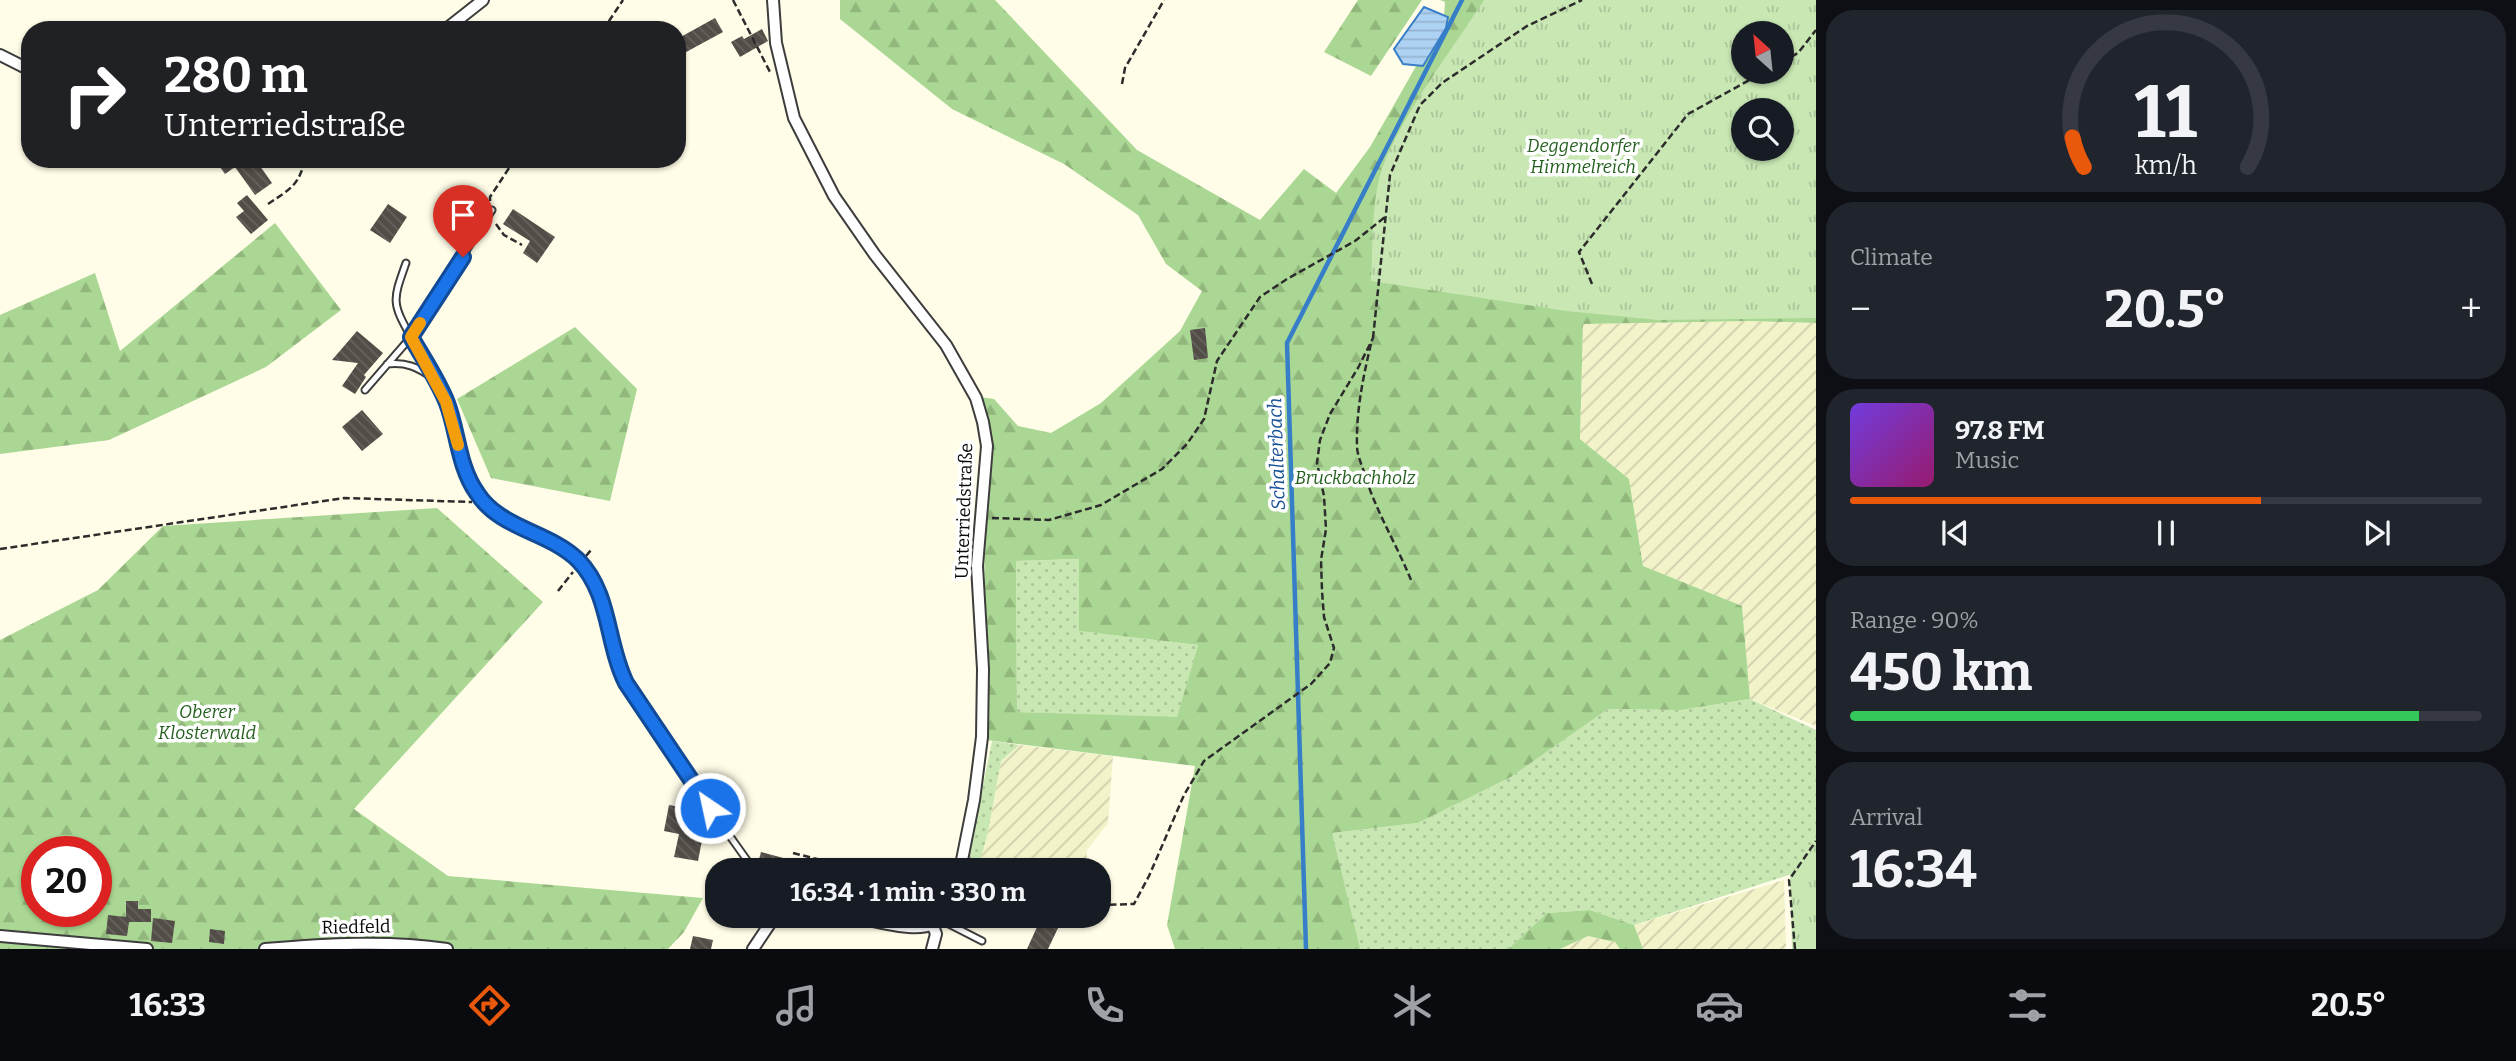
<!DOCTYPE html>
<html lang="en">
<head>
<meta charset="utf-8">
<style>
	body { margin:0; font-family:Bitter,serif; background:#20242c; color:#f1f3f6; height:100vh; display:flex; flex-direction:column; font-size:26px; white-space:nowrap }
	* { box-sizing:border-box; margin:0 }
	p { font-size:23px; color:#9ea1a6 }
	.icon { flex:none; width:38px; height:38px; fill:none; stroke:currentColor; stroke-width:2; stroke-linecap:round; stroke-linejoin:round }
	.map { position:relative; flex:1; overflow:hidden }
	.sheet { display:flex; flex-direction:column; gap:10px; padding:10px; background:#0d0f14; width:700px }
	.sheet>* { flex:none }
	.hud { position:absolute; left:21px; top:21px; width:665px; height:147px; border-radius:28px; box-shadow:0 2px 5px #0004; background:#202124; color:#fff; overflow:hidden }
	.needle { width:46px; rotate:333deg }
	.fabs { position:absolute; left:1731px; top:21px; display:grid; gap:14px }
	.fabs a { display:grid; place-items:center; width:63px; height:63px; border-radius:50%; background:#171b24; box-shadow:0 2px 5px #0004; font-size:35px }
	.speed { position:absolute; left:21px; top:836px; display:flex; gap:14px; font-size:35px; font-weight:700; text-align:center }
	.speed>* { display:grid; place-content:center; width:91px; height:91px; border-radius:50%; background:#171b24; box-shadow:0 2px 5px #0004; line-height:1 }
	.speed .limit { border:10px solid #d22; background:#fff; color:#111 }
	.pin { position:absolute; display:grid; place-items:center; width:60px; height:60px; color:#fff; margin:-72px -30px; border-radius:50% 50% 50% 0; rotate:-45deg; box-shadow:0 0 7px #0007 }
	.pin .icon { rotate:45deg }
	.me { position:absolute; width:77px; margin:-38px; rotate:326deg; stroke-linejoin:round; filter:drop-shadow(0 0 5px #0008) }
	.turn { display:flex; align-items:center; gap:24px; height:147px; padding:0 28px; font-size:32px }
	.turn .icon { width:91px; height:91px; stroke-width:2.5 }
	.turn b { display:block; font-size:49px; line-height:60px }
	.big { font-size:52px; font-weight:700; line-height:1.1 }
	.sheet .widget { flex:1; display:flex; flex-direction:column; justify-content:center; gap:10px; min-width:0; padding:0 24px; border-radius:28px; background:#20242c }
	.sheet .dial { align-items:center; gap:0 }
	.dial svg { height:182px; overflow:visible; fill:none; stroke:#363941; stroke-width:7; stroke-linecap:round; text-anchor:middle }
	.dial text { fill:#f1f3f6; stroke:none }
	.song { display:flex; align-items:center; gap:21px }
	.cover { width:84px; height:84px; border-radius:10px; background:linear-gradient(135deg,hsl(260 70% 55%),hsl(320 70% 35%)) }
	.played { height:7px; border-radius:4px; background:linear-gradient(90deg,#ea580c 65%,#363941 65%) }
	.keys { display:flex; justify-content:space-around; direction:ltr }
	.heat { display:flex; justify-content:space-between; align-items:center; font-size:38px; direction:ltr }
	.charge { height:10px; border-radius:5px; background:linear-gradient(90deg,#34c759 90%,#363941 0) }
	.trip { position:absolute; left:705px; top:858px; width:406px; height:70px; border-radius:28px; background:#171b24; box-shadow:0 2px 5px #0004; font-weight:700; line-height:70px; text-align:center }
	.tabs { display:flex; height:112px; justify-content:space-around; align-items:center; background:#090b0e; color:#9ea1a6 }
	.tabs .icon { width:49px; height:49px }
	.tabs .on { color:#ea580c }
	.tabs b { font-size:32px; color:#f1f3f6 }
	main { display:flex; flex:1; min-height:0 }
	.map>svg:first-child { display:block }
	.farmland { fill:url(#farmland-furrows) }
	.grass { fill:url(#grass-dots) }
	.forest { fill:url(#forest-firs); fill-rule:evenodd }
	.park { fill:url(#park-tufts); fill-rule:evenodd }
	.water { fill:url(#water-rules); stroke:#377ec9; stroke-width:2 }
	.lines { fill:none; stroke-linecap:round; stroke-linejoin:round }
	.stream { stroke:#377ec9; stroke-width:4.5 }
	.building { fill:url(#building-back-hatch) }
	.lane-casing { stroke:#3d3d3d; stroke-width:9 }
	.street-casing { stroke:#3d3d3d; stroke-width:14 }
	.path { stroke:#2c2c2c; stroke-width:2.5; stroke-dasharray:7 3.5; stroke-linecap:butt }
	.lane { stroke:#fff; stroke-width:5 }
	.street { stroke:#fff; stroke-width:10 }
	.route-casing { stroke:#114b97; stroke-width:18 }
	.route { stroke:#1a73e8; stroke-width:12 }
	.slow { stroke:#f59e0b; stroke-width:12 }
	.labels { text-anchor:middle; stroke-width:7; stroke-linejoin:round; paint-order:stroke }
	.park-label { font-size:18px; font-style:italic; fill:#235f1d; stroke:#fff }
	.street-label { font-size:18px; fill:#0a0a0a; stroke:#fff }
	.water-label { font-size:19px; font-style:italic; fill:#185197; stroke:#fff }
</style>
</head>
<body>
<main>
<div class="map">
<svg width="1816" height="949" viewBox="0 0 1816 949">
	<defs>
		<pattern id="farmland-furrows" width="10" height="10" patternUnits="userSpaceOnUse" patternTransform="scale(1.75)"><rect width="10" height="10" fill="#f2f3c9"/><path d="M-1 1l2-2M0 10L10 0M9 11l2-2" fill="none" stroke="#cecfab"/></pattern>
		<pattern id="grass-dots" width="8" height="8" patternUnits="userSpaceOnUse" patternTransform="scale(1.75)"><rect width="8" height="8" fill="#c8e7b3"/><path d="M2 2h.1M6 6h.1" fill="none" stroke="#aac599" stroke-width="1.8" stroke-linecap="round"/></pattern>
		<pattern id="forest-firs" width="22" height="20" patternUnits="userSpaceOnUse" patternTransform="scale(1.75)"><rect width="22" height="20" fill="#aad793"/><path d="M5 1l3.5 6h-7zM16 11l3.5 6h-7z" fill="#91b77d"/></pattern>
		<pattern id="park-tufts" width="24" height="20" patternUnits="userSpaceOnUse" patternTransform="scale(1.75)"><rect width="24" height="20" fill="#c8e7b3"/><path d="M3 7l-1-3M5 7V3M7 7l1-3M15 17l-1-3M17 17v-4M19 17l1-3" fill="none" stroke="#aac599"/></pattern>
		<pattern id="water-rules" width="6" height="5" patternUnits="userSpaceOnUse" patternTransform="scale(1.75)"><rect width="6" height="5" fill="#aed2f4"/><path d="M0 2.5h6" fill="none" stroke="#94b3d0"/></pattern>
		<pattern id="building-back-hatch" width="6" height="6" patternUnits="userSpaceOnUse" patternTransform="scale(1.75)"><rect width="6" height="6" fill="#524d47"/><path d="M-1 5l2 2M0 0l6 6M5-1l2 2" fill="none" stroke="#66625d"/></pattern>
	</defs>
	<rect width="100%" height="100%" fill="#fffde7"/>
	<!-- farmland -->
	<path class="farmland" d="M1750,321L1816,323V726L1750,699L1742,606L1643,566L1629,479L1580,439L1583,324Z
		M1019,745L1113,756L1108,823L1087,850L1086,870H978L988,832L1001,761Z
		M1784,880L1786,949H1643L1634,925Z
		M1588,936L1615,942L1620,949H1560Z"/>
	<!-- grass -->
	<path class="grass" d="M1080,559V631L1198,645L1177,718L1017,712L1016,561Z
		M1750,699L1816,730V839L1792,874L1634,925L1590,910L1547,913L1508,949H1347L1332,833L1418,823L1511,777L1608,709L1681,710Z
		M992,741L1019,745L1001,761L988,832L978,870H966Z"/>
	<!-- forest -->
	<path class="forest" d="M840,0H995L1137,150L1260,220L1304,169L1336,193L1370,147L1444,17L1445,2L1440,0H1816V323L1750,321L1583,324L1580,439L1629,479L1643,566L1742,606L1750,699L1681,710L1608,709L1511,777L1418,823L1332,833L1360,949H1175L1167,925L1195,766L986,740L984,518L987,498L980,397L994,399L1018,426L1051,433L1101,403L1180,331L1202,291L1166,264L1138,215L1064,164L952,109L840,19ZM1743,33H1782V72H1743ZM1743,110H1782V149H1743ZM1079,559V631L1198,645L1177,717L1017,712L1016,561Z
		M1358,0H1422L1371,76L1324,52Z
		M275,223L341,310L266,367L109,440L0,454V315L95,273L120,351Z
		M575,327L637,389L610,501L491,478L457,399Z
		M437,508L543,602L354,809L448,876L703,898L684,932L668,949H442L393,945L316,949H0V640L98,590L163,526ZM37,852H96V912H37Z
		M1590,910L1634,925L1643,949H1620L1615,942L1588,936L1560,949H1508L1547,913Z"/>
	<!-- park -->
	<path class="park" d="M1484,0H1816V318L1658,320L1566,311L1371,281C1373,247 1371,201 1382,169C1402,114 1452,50 1484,0ZM1743,33H1782V72H1743ZM1743,110H1782V149H1743Z
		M1816,838V949H1792L1790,874Z"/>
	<!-- water -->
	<path class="water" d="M1424,7L1448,17L1446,28L1423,66L1403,64L1394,49Z"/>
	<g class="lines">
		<!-- stream -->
		<path class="stream" d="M1306,949L1287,343L1462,0"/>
	</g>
	<!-- building -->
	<path class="building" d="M715,18L723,32L677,57V39Z
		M762,29L768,41L740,57L731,42L742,36L744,39Z
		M214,159H255L272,183L255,195L235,167L225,174Z
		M247,195L268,220L251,234L236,217L244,211L237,203Z
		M388,204L407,217L390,243L370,230Z
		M513,209L555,237L537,263L523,253L530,241L503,224Z
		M1205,328L1208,358L1194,360L1190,330Z
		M357,331L383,353L364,375L366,377L355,394L342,386L358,363L332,360Z
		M362,410L383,434L362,451L342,427Z
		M669,805L686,808L684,821L705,825L698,861L674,857L679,834L664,831Z
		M761,852L787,859L784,870L758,863Z
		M126,901H138V909H151V922H129L127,936L106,934L108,915L126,917Z
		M1042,916L1060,924L1048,949H1027Z
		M153,918L175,921L172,943L151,941Z
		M210,929L225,931L224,944L209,942Z
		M693,936L713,940L711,949H690Z"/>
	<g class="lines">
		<defs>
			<path id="lane" d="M492,210L411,337L446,402L460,454L475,491L483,503L497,515L551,540L580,563L602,596L617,664L626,683L695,787L754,870
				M387,364C407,362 417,367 433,378
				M365,390L411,337C391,302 393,300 406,263
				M941,920L982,941"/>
			<path id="street" d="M773,0L776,43L794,118L834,196L875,255L946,345L976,398L983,422L987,446L977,566L983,669L982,737L974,800L960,870
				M445,30L483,0
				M0,55L30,70
				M845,915C870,918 929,941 944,915
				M0,936L147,949
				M265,949C326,944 387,940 447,949
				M753,949L771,922L782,915
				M932,949L936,934L933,926"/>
		</defs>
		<!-- lane casing -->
		<use href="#lane" class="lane-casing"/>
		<!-- street casing -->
		<use href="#street" class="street-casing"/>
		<!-- path -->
		<path class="path" d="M733,0L770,72
			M603,30L623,0
			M1782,62L1798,53L1816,30
			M1122,84L1125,68L1164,0
			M490,201V197L515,159
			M268,204C290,189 299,186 305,159
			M496,224L504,235L522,245
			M1592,284L1579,252L1688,114L1764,72
			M1373,338L1390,175L1420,105L1442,83L1527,26L1582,0
			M1371,344C1363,377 1356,412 1357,446C1357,454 1361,463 1364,472C1375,510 1396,543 1411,580
			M992,518L1049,520L1101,505L1162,469L1187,444L1204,419L1217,361L1260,297L1287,279L1355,241L1385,217
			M0,549L344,498L472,502
			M586,556L591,550
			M558,591L573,572
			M793,853L861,870
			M1099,905L1134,904L1149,876L1184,795L1204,761L1311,684L1330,663L1334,648L1324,617L1322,591L1321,560L1326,529L1324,496L1317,463L1320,440L1330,414L1358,368L1373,338
			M956,916L970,915
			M1795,949L1789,880L1816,841"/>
		<!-- lane -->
		<use href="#lane" class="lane"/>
		<!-- street -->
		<use href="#street" class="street"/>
	</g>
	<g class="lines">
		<defs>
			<path id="route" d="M463,257L411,337C423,358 438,380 447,403C458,432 458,466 477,493C500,529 548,531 578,560C611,594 606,643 626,683L710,808"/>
		</defs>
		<!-- route casing -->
		<use href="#route" class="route-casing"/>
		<!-- route -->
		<use href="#route" class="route"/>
		<!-- slow -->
		<path class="slow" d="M420,323L411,337L446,402L458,445"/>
	</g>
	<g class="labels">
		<!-- park labels -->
		<g class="park-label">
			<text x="1583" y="152">Deggendorfer<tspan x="1583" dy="21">Himmelreich</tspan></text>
			<text x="1355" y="484">Bruckbachholz</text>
			<text x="207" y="718">Oberer<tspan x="207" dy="21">Klosterwald</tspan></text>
		</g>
		<!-- street labels -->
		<g class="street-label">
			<text transform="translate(964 511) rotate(-88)" y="6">Unterriedstraße</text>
			<text transform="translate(356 927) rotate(-1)" y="6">Riedfeld</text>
		</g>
		<!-- water labels -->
		<g class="water-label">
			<text transform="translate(1276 454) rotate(-92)" y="7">Schalterbach</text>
		</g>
	</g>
</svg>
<div class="fabs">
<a><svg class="needle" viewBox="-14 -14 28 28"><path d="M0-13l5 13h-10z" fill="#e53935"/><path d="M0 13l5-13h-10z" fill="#9ea1a6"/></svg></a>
<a><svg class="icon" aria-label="search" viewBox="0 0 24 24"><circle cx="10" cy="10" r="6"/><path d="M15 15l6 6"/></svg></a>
</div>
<div class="speed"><div class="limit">20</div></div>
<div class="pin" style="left:463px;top:257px;background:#d93025"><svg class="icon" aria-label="arrive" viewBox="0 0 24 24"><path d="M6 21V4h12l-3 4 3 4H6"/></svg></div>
<svg class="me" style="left:710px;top:808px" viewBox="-20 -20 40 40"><circle r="17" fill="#1a73e8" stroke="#fff" stroke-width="3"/><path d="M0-11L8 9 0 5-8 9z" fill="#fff"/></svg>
<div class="trip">16:34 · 1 min · 330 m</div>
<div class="hud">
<div class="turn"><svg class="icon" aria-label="right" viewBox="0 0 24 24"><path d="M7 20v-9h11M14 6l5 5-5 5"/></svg><div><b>280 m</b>Unterriedstraße</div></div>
</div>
</div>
<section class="sheet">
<div class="widget dial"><svg viewBox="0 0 100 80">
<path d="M14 69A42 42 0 1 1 86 69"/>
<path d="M14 69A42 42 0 0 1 9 56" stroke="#ea580c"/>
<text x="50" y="56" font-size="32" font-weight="700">11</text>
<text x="50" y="72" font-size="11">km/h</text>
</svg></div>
<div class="widget"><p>Climate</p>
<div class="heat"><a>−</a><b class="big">20.5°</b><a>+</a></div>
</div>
<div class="widget">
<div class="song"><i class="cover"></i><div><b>97.8 FM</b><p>Music</p></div></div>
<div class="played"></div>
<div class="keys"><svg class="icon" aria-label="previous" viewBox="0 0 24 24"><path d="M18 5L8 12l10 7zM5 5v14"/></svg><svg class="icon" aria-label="pause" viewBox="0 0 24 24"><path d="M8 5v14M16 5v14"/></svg><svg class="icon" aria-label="next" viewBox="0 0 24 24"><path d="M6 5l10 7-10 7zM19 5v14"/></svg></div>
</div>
<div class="widget"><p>Range · 90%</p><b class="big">450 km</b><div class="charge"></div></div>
<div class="widget"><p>Arrival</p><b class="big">16:34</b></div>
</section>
</main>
<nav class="tabs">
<b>16:33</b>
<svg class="icon on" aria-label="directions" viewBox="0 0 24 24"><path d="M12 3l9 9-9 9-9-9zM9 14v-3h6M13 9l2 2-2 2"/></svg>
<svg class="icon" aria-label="music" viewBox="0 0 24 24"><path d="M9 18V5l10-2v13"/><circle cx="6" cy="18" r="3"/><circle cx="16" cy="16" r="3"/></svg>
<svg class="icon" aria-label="phone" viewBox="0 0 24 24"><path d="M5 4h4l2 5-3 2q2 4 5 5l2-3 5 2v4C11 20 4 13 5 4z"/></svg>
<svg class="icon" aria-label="climate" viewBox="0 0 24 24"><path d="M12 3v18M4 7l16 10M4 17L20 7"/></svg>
<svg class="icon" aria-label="car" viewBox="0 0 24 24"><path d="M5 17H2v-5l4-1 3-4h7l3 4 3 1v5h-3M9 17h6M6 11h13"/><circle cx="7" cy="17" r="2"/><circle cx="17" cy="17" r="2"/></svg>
<svg class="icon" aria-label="filters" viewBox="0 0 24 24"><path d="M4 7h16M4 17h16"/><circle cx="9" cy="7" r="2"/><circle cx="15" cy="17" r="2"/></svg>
<b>20.5°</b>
</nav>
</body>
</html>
